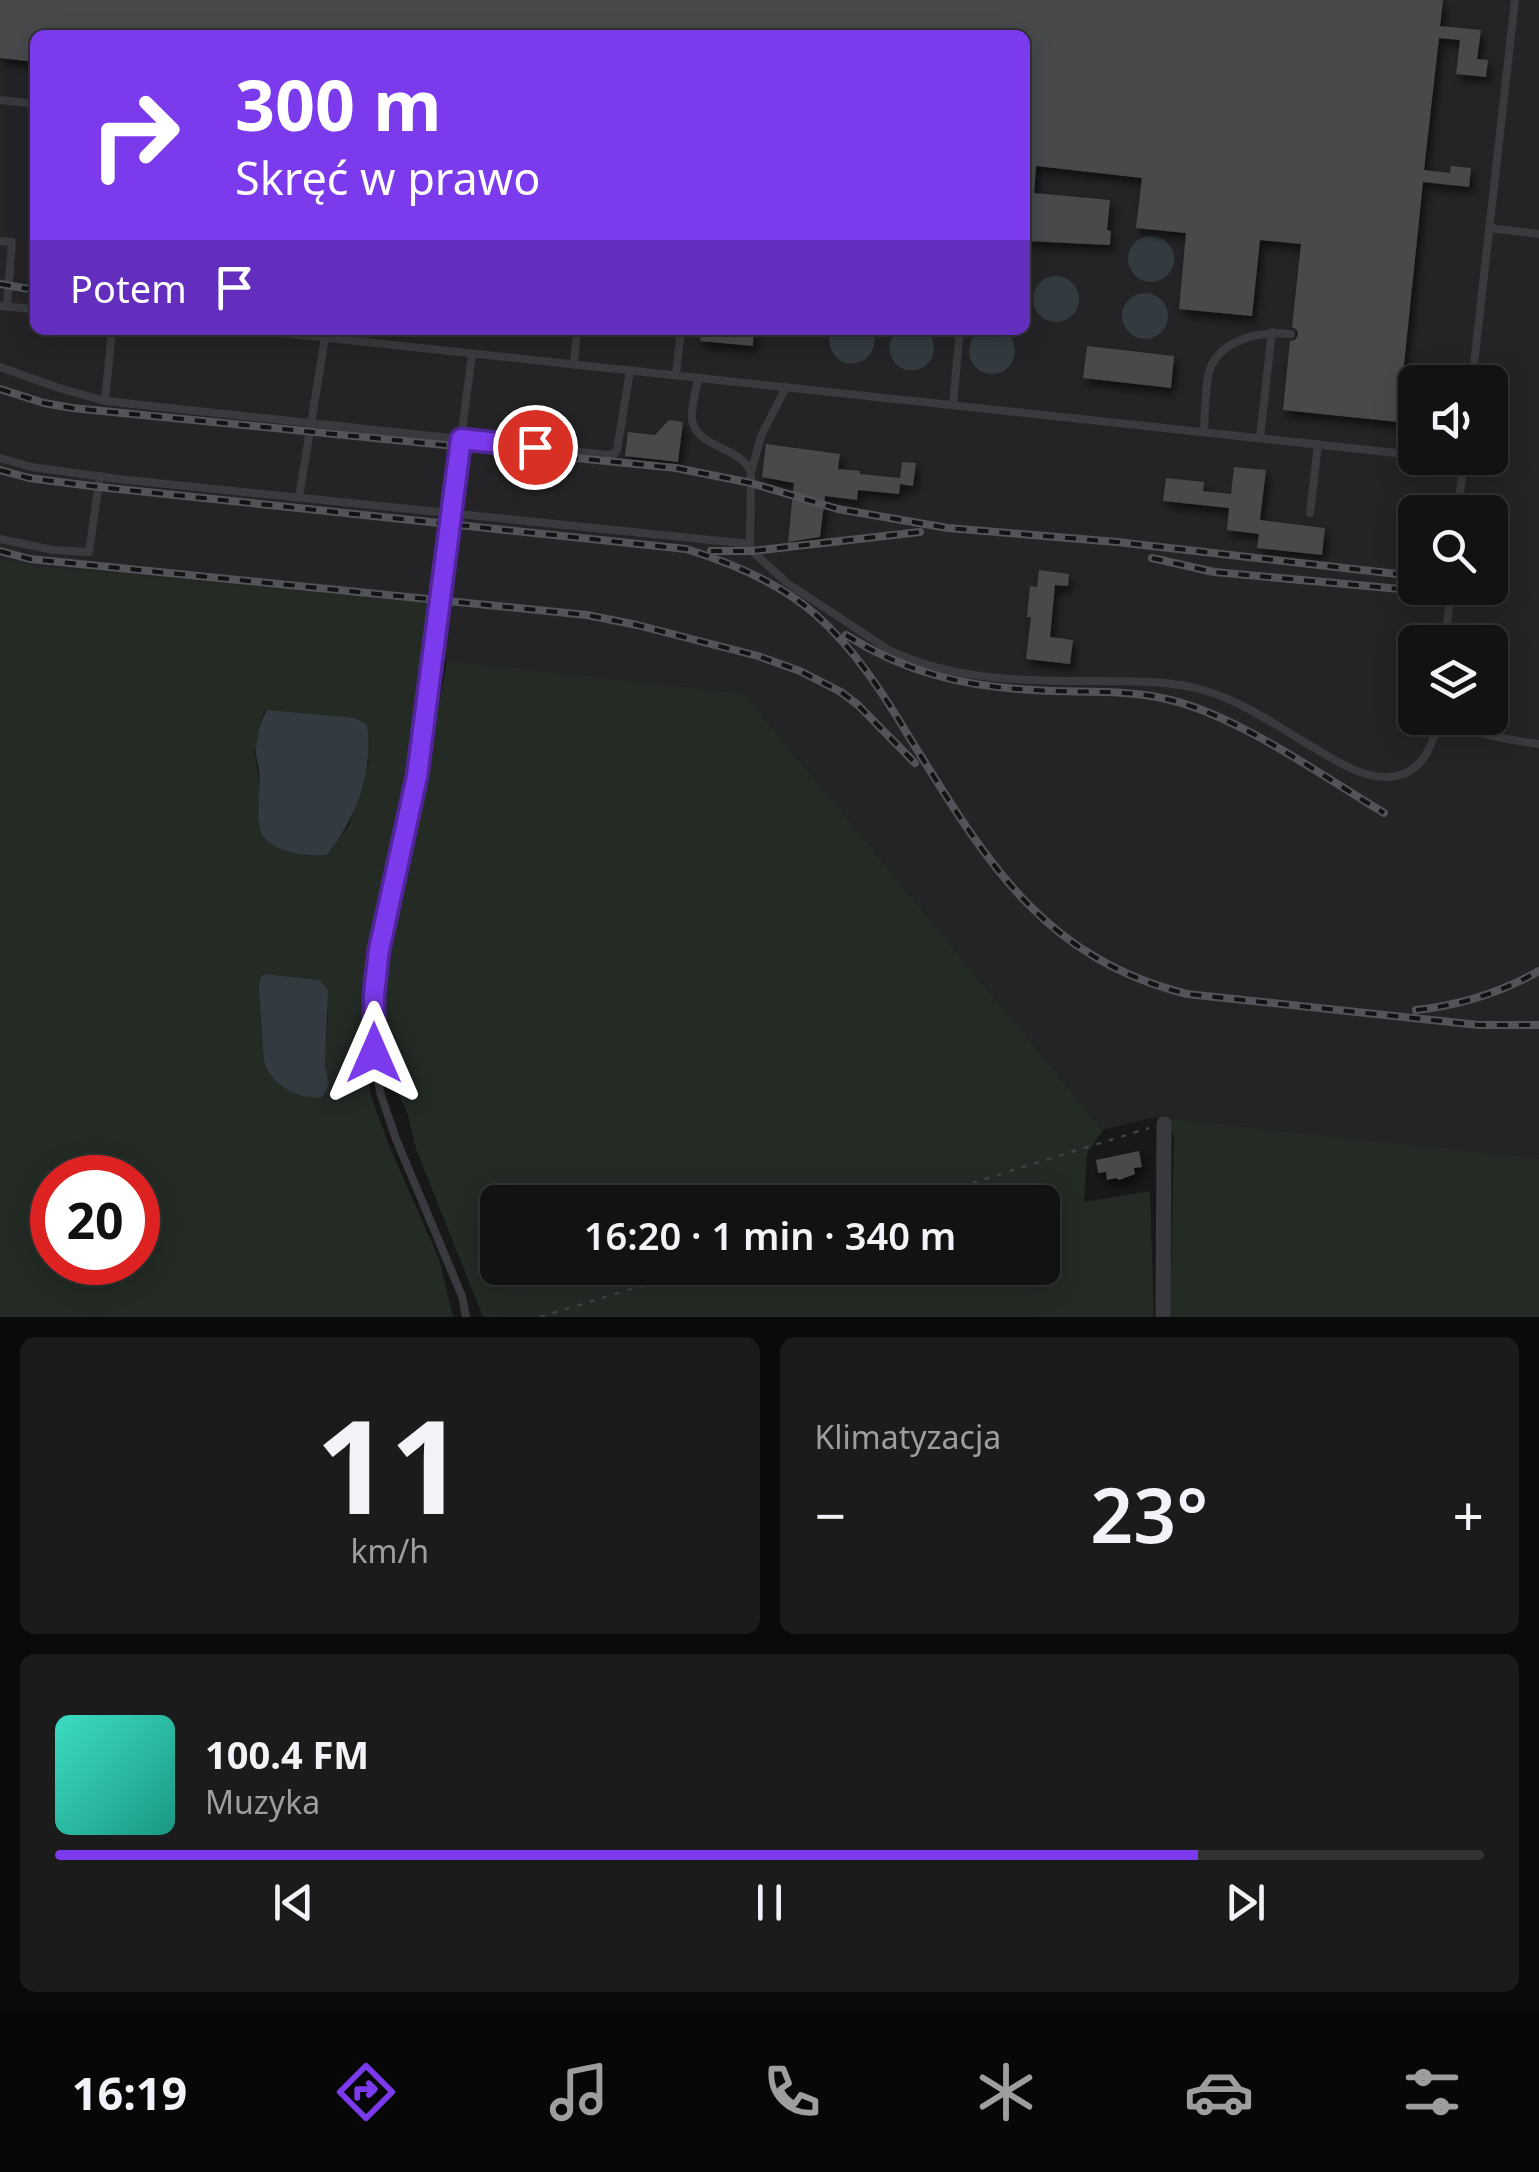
<!DOCTYPE html>
<html lang="pl">
<head>
<meta charset="utf-8">
<style>
	body { margin:0; font-family:"Noto Sans",sans-serif; background:#1b1b1c; color:#f1f3f6; height:100vh; display:flex; flex-direction:column; font-size:38px; white-space:nowrap }
	* { box-sizing:border-box; margin:0 }
	p { font-size:32px; color:#9c9ea0 }
	.icon { flex:none; width:55px; height:55px; fill:none; stroke:currentColor; stroke-width:2; stroke-linecap:round; stroke-linejoin:round }
	.map { position:relative; height:1317px; overflow:hidden }
	.panel { display:flex; flex-direction:column; gap:20px; padding:20px; background:#0a0a0a; flex:1 }
	.panel>* { flex:none }
	.hud { position:absolute; left:30px; top:30px; width:1000px; height:305px; border-radius:15px; box-shadow:0 5px 25px #0003,0 0 0 2px #313233; background:#7c3aed; color:#fff; overflow:hidden }
	.buttons { position:absolute; left:1398px; top:365px; display:grid; gap:20px }
	.buttons a { display:grid; place-items:center; width:110px; height:110px; border-radius:15px; background:#121213; box-shadow:0 5px 25px #0003,0 0 0 2px #313233; font-size:50px }
	.speed { position:absolute; left:30px; top:1155px; display:flex; gap:20px; font-size:50px; font-weight:700; text-align:center }
	.speed>* { display:grid; place-content:center; width:130px; height:130px; border-radius:50%; background:#121213; box-shadow:0 5px 25px #0003,0 0 0 2px #313233; line-height:1 }
	.speed .limit { border:15px solid #d22; background:#fff; color:#111 }
	.pin { position:absolute; display:grid; place-items:center; width:85px; height:85px; color:#fff; margin:-42px; border:5px solid #fff; border-radius:50%; box-shadow:0 2px 10px #0007 }
	.me { position:absolute; width:110px; margin:-55px; rotate:0deg; stroke-linejoin:round; filter:drop-shadow(0 0 8px #0008) }
	.turn { display:flex; align-items:center; gap:35px; height:210px; padding:0 40px; font-size:45px }
	.turn .icon { width:130px; height:130px; stroke-width:2.5 }
	.turn b { display:block; font-size:70px; line-height:85px }
	.then { display:flex; align-items:center; height:95px; padding:0 40px; background:#0003; gap:20px; font-size:38px }
	.big { font-size:75px; font-weight:600; line-height:1.1 }
	.panel .widget { flex:1; display:flex; flex-direction:column; justify-content:center; gap:15px; min-width:0; padding:0 35px; border-radius:15px; background:#1b1b1c }
	.panel .dial { align-items:center; gap:0 }
	.dial b { font-size:130px; line-height:1 }
	.song { display:flex; align-items:center; gap:30px }
	.cover { width:120px; height:120px; border-radius:15px; background:linear-gradient(135deg,hsl(170 70% 55%),hsl(170 70% 35%)) }
	.played { height:10px; border-radius:5px; background:linear-gradient(90deg,#7c3aed 80%,#313233 80%) }
	.keys { display:flex; justify-content:space-around; direction:ltr }
	.heat { display:flex; justify-content:space-between; align-items:center; font-size:55px; direction:ltr }
	.panel .tiles { flex:1; display:grid; gap:20px; grid-template-columns:1fr 1fr }
	.widget:last-child { grid-column:span 2 }
	.trip { position:absolute; left:480px; top:1185px; width:580px; height:100px; border-radius:15px; background:#121213; box-shadow:0 5px 25px #0003,0 0 0 2px #313233; font-weight:600; line-height:100px; text-align:center }
	.dock { display:flex; height:160px; justify-content:space-around; align-items:center; background:#070708; color:#9c9ea0 }
	.dock .icon { width:70px; height:70px }
	.dock .on { color:#7c3aed }
	.dock b { font-size:45px; color:#f1f3f6 }
	.map>svg:first-child { display:block }
	.built { fill:#242426; fill-rule:evenodd }
	.green { fill:#242b25; fill-rule:evenodd }
	.water { fill:#333b41 }
	.building { fill:#47484c; filter:url(#shadow) }
	.lines { fill:none; stroke-linecap:round; stroke-linejoin:round }
	.path { stroke:#3f4145; stroke-width:2.5; stroke-dasharray:5 8; stroke-linecap:butt }
	.service { stroke:#393a3e; stroke-width:8 }
	.minor { stroke:#393a3e; stroke-width:15 }
	.rail-casing { stroke:#525459; stroke-width:8 }
	.rail { stroke:#131314; stroke-width:4; stroke-dasharray:11; stroke-linecap:butt }
	.route-casing { stroke:#51269a; stroke-width:25 }
	.route { stroke:#7c3aed; stroke-width:18 }
</style>
</head>
<body>
<div class="map">
<svg width="1539" height="1317" viewBox="0 0 1539 1317">
	<defs>
		<filter id="shadow"><feDropShadow dx="3.5" dy="6" stdDeviation="5" flood-color="#0009"/></filter>
	</defs>
	<rect width="100%" height="100%" fill="#181819"/>
	<!-- built -->
	<path class="built" d="M0,0H1539V1160L1156,1117L1103,1130L744,693L0,614ZM35,35H1025V330H35ZM1415,382H1490V458H1415ZM1415,512H1490V588H1415ZM1415,642H1490V718H1415Z"/>
	<!-- green -->
	<path class="green" d="M0,559L36,566L431,603L427,659L416,744L374,937L366,1013V1056L371,1096L390,1148L439,1259L453,1317H0ZM264,711L369,760L349,825L327,855C299,858 290,851 266,839L255,751ZM265,974L319,980L328,1011L325,1066L328,1084ZM52,1178H138V1262H52Z
		M447,661L744,693L1103,1130L1087,1153L1084,1202L1150,1191L1154,1317H483L416,1149L407,1112L381,1059L382,1000L391,939L425,781ZM498,1202H1042V1268H498Z
		M1156,1117L1539,1159V1317H1170L1174,1137L1166,1122Z"/>
	<!-- water -->
	<path class="water" d="M1128 259a23 23 0 1 1 46 0a23 23 0 1 1-46 0Z
		M1033 299a23 23 0 1 1 46 0a23 23 0 1 1-46 0Z
		M1122 316a23 23 0 1 1 46 0a23 23 0 1 1-46 0Z
		M969 351a23 23 0 1 1 46 0a23 23 0 1 1-46 0Z
		M831,330H873C879,351 866,366 845,363C831,356 827,345 831,330Z
		M897,330L928,331C953,369 891,390 889,344Z
		M267,710L355,718L367,725C374,771 355,820 327,855C309,857 273,853 262,834C255,820 261,788 259,770C258,762 255,755 256,747C258,735 261,719 267,710Z
		M265,974L319,980L328,990L325,1066L329,1084L323,1097C298,1100 271,1085 264,1061L259,987L261,977Z"/>
	<!-- building -->
	<path class="building" d="M0,0H1443L1440,26L1481,30L1477,59L1488,60L1486,77L1456,74L1460,40L1439,38L1424,170L1450,173L1451,166L1471,168L1469,187L1423,182L1398,422L1283,410L1290,341L1295,340L1298,335L1297,330L1292,327L1301,244L1260,240L1252,316L1179,309L1186,233L1136,228L1142,178L1036,166L1034,193L1110,200L1107,230L1111,231L1110,245L1025,241V35H35V62L0,58Z
		M701,330H754L753,346L700,341Z
		M1087,346L1174,356L1171,388L1083,378Z
		M669,420L683,422L678,462L625,456L628,432L655,435Z
		M766,444L840,454L838,469L860,471V474L900,478L902,462L916,463L913,486L900,484L899,494L858,490L857,500L825,496L820,537L788,542L794,483L762,477Z
		M1234,467L1266,470L1260,520L1325,528L1322,555L1257,548L1259,534L1227,530L1229,508L1163,501L1166,478L1204,482L1203,491L1231,494Z
		M1039,570L1069,574L1068,586L1055,585L1050,637L1073,640L1070,664L1026,659L1031,617H1027L1030,586L1037,587Z
		M1139,1151L1142,1167L1134,1168L1135,1174L1119,1180L1116,1178L1107,1180L1106,1172L1098,1173L1096,1160Z"/>
	<g class="lines">
		<!-- path -->
		<path class="path" d="M910,1202L1149,1128
			M540,1317L700,1268"/>
		<!-- service -->
		<path class="service" d="M0,100L35,104
			M1489,228L1539,234
			M0,241L12,242L7,307
			M0,306L35,309
			M112,330L105,401L609,455L614,454L617,450L630,371
			M254,330L1415,455
			M574,365L577,330
			M0,367L59,388L105,401
			M676,375L681,330
			M698,378C696,391 691,407 692,419C696,449 742,446 751,473L750,544L752,551L787,583L889,650C953,681 1027,681 1097,681C1133,682 1169,680 1203,690C1242,701 1277,726 1311,746C1335,760 1359,777 1387,777C1421,776 1431,749 1439,721
			M1472,382L1515,0
			M953,404L960,330
			M1204,431C1205,413 1205,394 1208,376C1216,339 1260,331 1291,334
			M1260,437L1272,332
			M0,458L32,467L118,479L750,544
			M1434,458L1464,461
			M752,469L761,436L786,387
			M299,497L325,338
			M1458,512L1464,458
			M1310,513L1318,444
			M0,539L53,550L89,552L100,476
			M1445,642L1451,588
			M1439,718V721C1472,732 1504,740 1539,744
			M466,1317L462,1296L396,1139L381,1095L376,1073L373,1033L379,950L417,776L472,354"/>
		<!-- minor -->
		<path class="minor" d="M1163,1317L1164,1124"/>
		<defs>
			<path id="rail" d="M0,284L35,290
				M0,389L44,403L72,408L676,468L751,483L838,509L948,528L1117,542L1415,576
				M0,470L29,478L99,487L686,549C732,563 778,582 815,614C855,649 884,695 911,740C985,859 1042,958 1187,994L1479,1025H1539
				M0,551L30,559L587,615L637,625L758,656L800,671L841,692L858,705L915,763
				M711,551H752L920,532
				M1152,558L1214,572L1422,591
				M846,635C907,673 962,686 1033,690C1076,693 1120,689 1162,698C1235,713 1319,774 1384,813
				M1416,1010C1461,1005 1500,993 1539,971"/>
		</defs>
		<!-- rail casing -->
		<use href="#rail" class="rail-casing"/>
		<!-- rail -->
		<use href="#rail" class="rail"/>
	</g>
	<g class="lines">
		<defs>
			<path id="route" d="M374,1053V994L379,950L417,776L461,439L535,447"/>
		</defs>
		<!-- route casing -->
		<use href="#route" class="route-casing"/>
		<!-- route -->
		<use href="#route" class="route"/>
	</g>
</svg>
<div class="buttons">
<a><svg class="icon" aria-label="sound" viewBox="0 0 24 24"><path d="M4 9h4l5-4v14l-5-4H4zM17 9q2 3 0 6"/></svg></a>
<a><svg class="icon" aria-label="search" viewBox="0 0 24 24"><circle cx="10" cy="10" r="6"/><path d="M15 15l6 6"/></svg></a>
<a><svg class="icon" aria-label="layers" viewBox="0 0 24 24"><path d="M12 4l9 5-9 5-9-5zM3 14l9 5 9-5"/></svg></a>
</div>
<div class="speed"><div class="limit">20</div></div>
<div class="pin" style="left:535px;top:447px;background:#d93025"><svg class="icon" aria-label="arrive" viewBox="0 0 24 24"><path d="M6 21V4h12l-3 4 3 4H6"/></svg></div>
<svg class="me" style="left:374px;top:1053px" viewBox="-20 -20 40 40"><path d="M0-17L14 15 0 8-14 15z" fill="#7c3aed" stroke="#fff" stroke-width="4"/></svg>
<div class="trip">16:20 · 1 min · 340 m</div>
<div class="hud">
<div class="turn"><svg class="icon" aria-label="right" viewBox="0 0 24 24"><path d="M7 20v-9h11M14 6l5 5-5 5"/></svg><div><b>300 m</b>Skręć w prawo</div></div>
<div class="then">Potem<svg class="icon" aria-label="arrive" viewBox="0 0 24 24"><path d="M6 21V4h12l-3 4 3 4H6"/></svg></div>
</div>
</div>
<section class="panel">
<div class="tiles">
<div class="widget dial"><b>11</b><p>km/h</p></div>
<div class="widget"><p>Klimatyzacja</p>
<div class="heat"><a>−</a><b class="big">23°</b><a>+</a></div>
</div>
<div class="widget">
<div class="song"><i class="cover"></i><div><b>100.4 FM</b><p>Muzyka</p></div></div>
<div class="played"></div>
<div class="keys"><svg class="icon" aria-label="previous" viewBox="0 0 24 24"><path d="M18 5L8 12l10 7zM5 5v14"/></svg><svg class="icon" aria-label="pause" viewBox="0 0 24 24"><path d="M8 5v14M16 5v14"/></svg><svg class="icon" aria-label="next" viewBox="0 0 24 24"><path d="M6 5l10 7-10 7zM19 5v14"/></svg></div>
</div>
</div>
</section>
<nav class="dock">
<b>16:19</b>
<svg class="icon on" aria-label="directions" viewBox="0 0 24 24"><path d="M12 3l9 9-9 9-9-9zM9 14v-3h6M13 9l2 2-2 2"/></svg>
<svg class="icon" aria-label="music" viewBox="0 0 24 24"><path d="M9 18V5l10-2v13"/><circle cx="6" cy="18" r="3"/><circle cx="16" cy="16" r="3"/></svg>
<svg class="icon" aria-label="phone" viewBox="0 0 24 24"><path d="M5 4h4l2 5-3 2q2 4 5 5l2-3 5 2v4C11 20 4 13 5 4z"/></svg>
<svg class="icon" aria-label="climate" viewBox="0 0 24 24"><path d="M12 3v18M4 7l16 10M4 17L20 7"/></svg>
<svg class="icon" aria-label="car" viewBox="0 0 24 24"><path d="M5 17H2v-5l4-1 3-4h7l3 4 3 1v5h-3M9 17h6M6 11h13"/><circle cx="7" cy="17" r="2"/><circle cx="17" cy="17" r="2"/></svg>
<svg class="icon" aria-label="filters" viewBox="0 0 24 24"><path d="M4 7h16M4 17h16"/><circle cx="9" cy="7" r="2"/><circle cx="15" cy="17" r="2"/></svg>
</nav>
</body>
</html>
